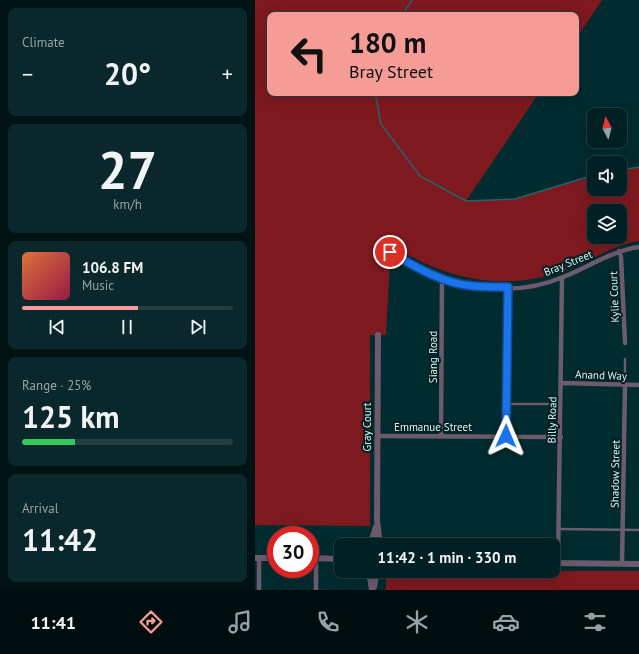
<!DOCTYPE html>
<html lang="en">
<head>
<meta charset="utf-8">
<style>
	body { margin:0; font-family:"PT Sans",sans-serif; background:#0a282b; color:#f1f3f6; height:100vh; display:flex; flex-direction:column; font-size:15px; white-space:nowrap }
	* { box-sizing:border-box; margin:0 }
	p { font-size:13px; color:#95a3a6 }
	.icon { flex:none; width:22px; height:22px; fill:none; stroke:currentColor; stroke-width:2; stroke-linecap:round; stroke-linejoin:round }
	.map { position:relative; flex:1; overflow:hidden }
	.sheet { display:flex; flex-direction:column; gap:8px; padding:8px; background:#001213; width:255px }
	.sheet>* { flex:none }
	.guide { position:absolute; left:12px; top:12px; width:312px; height:84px; border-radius:8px; box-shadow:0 4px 16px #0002,0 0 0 1px #223e41; background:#f59c96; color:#111; overflow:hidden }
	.needle { width:26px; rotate:353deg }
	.buttons { position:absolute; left:332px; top:108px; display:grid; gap:8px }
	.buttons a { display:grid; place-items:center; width:40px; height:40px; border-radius:8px; background:#002023; box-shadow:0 4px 16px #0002,0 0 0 1px #223e41; font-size:20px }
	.speed { position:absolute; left:12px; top:526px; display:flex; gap:8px; font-size:20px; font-weight:700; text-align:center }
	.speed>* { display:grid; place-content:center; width:52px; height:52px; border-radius:50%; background:#002023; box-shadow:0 4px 16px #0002,0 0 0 1px #223e41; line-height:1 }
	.speed .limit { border:6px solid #d22; background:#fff; color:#111 }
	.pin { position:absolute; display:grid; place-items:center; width:34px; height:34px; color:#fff; margin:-17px; border:2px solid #fff; border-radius:50%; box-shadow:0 1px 4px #0007 }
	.me { position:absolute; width:44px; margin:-22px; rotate:1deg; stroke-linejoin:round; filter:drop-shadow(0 0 3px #0008) }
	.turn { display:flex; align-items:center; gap:14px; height:84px; padding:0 16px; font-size:18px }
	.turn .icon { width:52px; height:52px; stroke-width:2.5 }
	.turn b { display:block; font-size:28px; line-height:34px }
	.big { font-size:30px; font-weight:600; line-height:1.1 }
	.sheet .widget { flex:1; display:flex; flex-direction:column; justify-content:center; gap:6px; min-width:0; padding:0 14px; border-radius:8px; background:#0a282b }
	.sheet .dial { align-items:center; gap:0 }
	.dial b { font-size:52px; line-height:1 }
	.song { display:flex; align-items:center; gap:12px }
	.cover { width:48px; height:48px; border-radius:6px; background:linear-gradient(135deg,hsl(20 70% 55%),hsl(340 70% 35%)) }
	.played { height:4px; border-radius:2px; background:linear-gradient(90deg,#f59c96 55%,#223e41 55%) }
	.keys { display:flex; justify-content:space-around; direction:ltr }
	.heat { display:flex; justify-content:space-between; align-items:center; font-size:22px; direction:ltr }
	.charge { height:6px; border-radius:3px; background:linear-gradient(90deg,#34c759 25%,#223e41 0) }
	.trip { position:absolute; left:79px; top:538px; width:226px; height:40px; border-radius:8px; background:#002023; box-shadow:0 4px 16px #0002,0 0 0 1px #223e41; font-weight:600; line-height:40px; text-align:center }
	.tabs { display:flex; height:64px; justify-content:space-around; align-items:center; background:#000d0e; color:#95a3a6 }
	.tabs .icon { width:28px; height:28px }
	.tabs .on { color:#f59c96 }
	.tabs b { font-size:18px; color:#f1f3f6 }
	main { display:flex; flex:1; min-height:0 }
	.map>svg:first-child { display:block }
	.green { fill:#7d191f; fill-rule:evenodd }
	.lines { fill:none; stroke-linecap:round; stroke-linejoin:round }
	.stream { stroke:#256368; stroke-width:1.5 }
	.service { stroke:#6c5b6d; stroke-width:2.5 }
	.minor { stroke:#6c5b6d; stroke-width:4.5 }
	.tertiary { stroke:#6c5b6d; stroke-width:6 }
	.route-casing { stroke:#114b97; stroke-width:10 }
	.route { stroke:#1a73e8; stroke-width:7 }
	.labels { text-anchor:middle; stroke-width:4; stroke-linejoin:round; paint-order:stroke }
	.street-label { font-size:11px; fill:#d2f8fb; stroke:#061f21 }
</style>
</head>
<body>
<main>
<section class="sheet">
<div class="widget"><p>Climate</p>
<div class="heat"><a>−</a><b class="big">20°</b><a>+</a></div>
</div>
<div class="widget dial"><b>27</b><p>km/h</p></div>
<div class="widget">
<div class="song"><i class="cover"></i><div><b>106.8 FM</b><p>Music</p></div></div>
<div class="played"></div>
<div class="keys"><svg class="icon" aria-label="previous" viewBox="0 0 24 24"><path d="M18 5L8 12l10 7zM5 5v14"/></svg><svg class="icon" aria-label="pause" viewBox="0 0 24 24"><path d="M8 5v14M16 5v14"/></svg><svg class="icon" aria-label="next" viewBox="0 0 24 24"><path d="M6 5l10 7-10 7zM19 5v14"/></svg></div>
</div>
<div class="widget"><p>Range · 25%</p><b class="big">125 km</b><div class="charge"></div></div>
<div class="widget"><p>Arrival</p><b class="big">11:42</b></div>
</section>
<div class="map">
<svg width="384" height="590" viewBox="0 0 384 590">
	<rect width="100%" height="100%" fill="#002b2f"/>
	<!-- green -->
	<path class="green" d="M0,0H347L321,39V15H15V93H284L211,201L260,199L339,175V189H365V170L384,167V241C360,245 340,258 319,267C253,294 193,281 136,245L131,335H115V526L0,525ZM339,211H365V237H339Z
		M131,571H384V590H131Z"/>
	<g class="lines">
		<!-- stream -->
		<path class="stream" d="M147,15L157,0
			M120,93L126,124L165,176L211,201L260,199L339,175
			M365,170L384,167"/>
		<!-- service -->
		<path class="service" d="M370,359V384
			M251,404H306
			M304,529L384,530"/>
		<!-- minor -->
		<path class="minor" d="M364,251L366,257L370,343
			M135,252C186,283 250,302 308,277C334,267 356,251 384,247
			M307,383L384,385
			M122,436L306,437
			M186,436L187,278
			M251,436L253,287
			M303,563L307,278
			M367,564L370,385
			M4,590V558
			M61,590V558"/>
		<!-- tertiary -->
		<path class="tertiary" d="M123,335L122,520L125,545
			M112,545L116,542L121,527
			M0,558H21
			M55,558L86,559
			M298,563L384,564
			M111,571L115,577L117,590
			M119,587L122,571"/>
	</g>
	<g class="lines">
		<defs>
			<path id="route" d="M135,252C160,267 189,284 218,286C230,287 241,287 253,287L251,436"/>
		</defs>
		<!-- route casing -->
		<use href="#route" class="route-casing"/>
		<!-- route -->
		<use href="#route" class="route"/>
	</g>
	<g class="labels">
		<!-- street labels -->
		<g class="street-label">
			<text transform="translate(313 263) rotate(-22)" y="4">Bray Street</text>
			<text transform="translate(359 297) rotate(-92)" y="4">Kylie Court</text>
			<text transform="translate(178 357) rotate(-90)" y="4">Siang Road</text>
			<text transform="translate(346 375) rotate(2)" y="4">Anand Way</text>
			<text transform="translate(297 420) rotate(-89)" y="4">Billy Road</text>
			<text transform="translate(112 427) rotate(-90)" y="4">Gray Court</text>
			<text x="178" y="431">Emmanue Street</text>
			<text transform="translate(360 474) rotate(-89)" y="4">Shadow Street</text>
		</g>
	</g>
</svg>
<div class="buttons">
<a><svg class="needle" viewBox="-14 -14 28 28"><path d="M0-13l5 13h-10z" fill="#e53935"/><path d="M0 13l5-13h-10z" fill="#95a3a6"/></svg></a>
<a><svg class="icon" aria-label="sound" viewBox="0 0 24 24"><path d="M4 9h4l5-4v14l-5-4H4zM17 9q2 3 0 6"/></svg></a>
<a><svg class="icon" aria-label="layers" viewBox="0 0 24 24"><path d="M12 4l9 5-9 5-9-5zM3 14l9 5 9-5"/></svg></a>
</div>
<div class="speed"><div class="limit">30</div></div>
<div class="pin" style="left:135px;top:252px;background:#d93025"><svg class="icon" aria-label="arrive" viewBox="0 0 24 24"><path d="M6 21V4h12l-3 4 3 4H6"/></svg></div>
<svg class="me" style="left:251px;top:436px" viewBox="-20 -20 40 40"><path d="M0-17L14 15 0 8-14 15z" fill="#1a73e8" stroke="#fff" stroke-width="4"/></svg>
<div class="trip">11:42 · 1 min · 330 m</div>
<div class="guide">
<div class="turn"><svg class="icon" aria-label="left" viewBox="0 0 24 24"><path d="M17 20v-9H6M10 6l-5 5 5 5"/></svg><div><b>180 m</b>Bray Street</div></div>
</div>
</div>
</main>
<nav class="tabs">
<b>11:41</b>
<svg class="icon on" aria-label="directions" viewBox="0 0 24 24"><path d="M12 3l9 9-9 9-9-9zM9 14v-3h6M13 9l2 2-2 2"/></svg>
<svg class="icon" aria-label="music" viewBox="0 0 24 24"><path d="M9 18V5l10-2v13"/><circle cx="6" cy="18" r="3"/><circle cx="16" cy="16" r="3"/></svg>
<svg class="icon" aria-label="phone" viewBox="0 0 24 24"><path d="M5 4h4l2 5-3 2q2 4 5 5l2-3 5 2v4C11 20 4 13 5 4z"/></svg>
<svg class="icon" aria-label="climate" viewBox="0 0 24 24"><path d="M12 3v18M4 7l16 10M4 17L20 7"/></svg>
<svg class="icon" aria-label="car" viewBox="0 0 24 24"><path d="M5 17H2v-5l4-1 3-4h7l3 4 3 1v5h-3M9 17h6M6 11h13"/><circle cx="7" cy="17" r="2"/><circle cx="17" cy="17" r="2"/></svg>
<svg class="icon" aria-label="filters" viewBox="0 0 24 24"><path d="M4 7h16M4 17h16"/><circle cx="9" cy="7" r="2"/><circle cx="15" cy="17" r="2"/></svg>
</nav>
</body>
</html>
